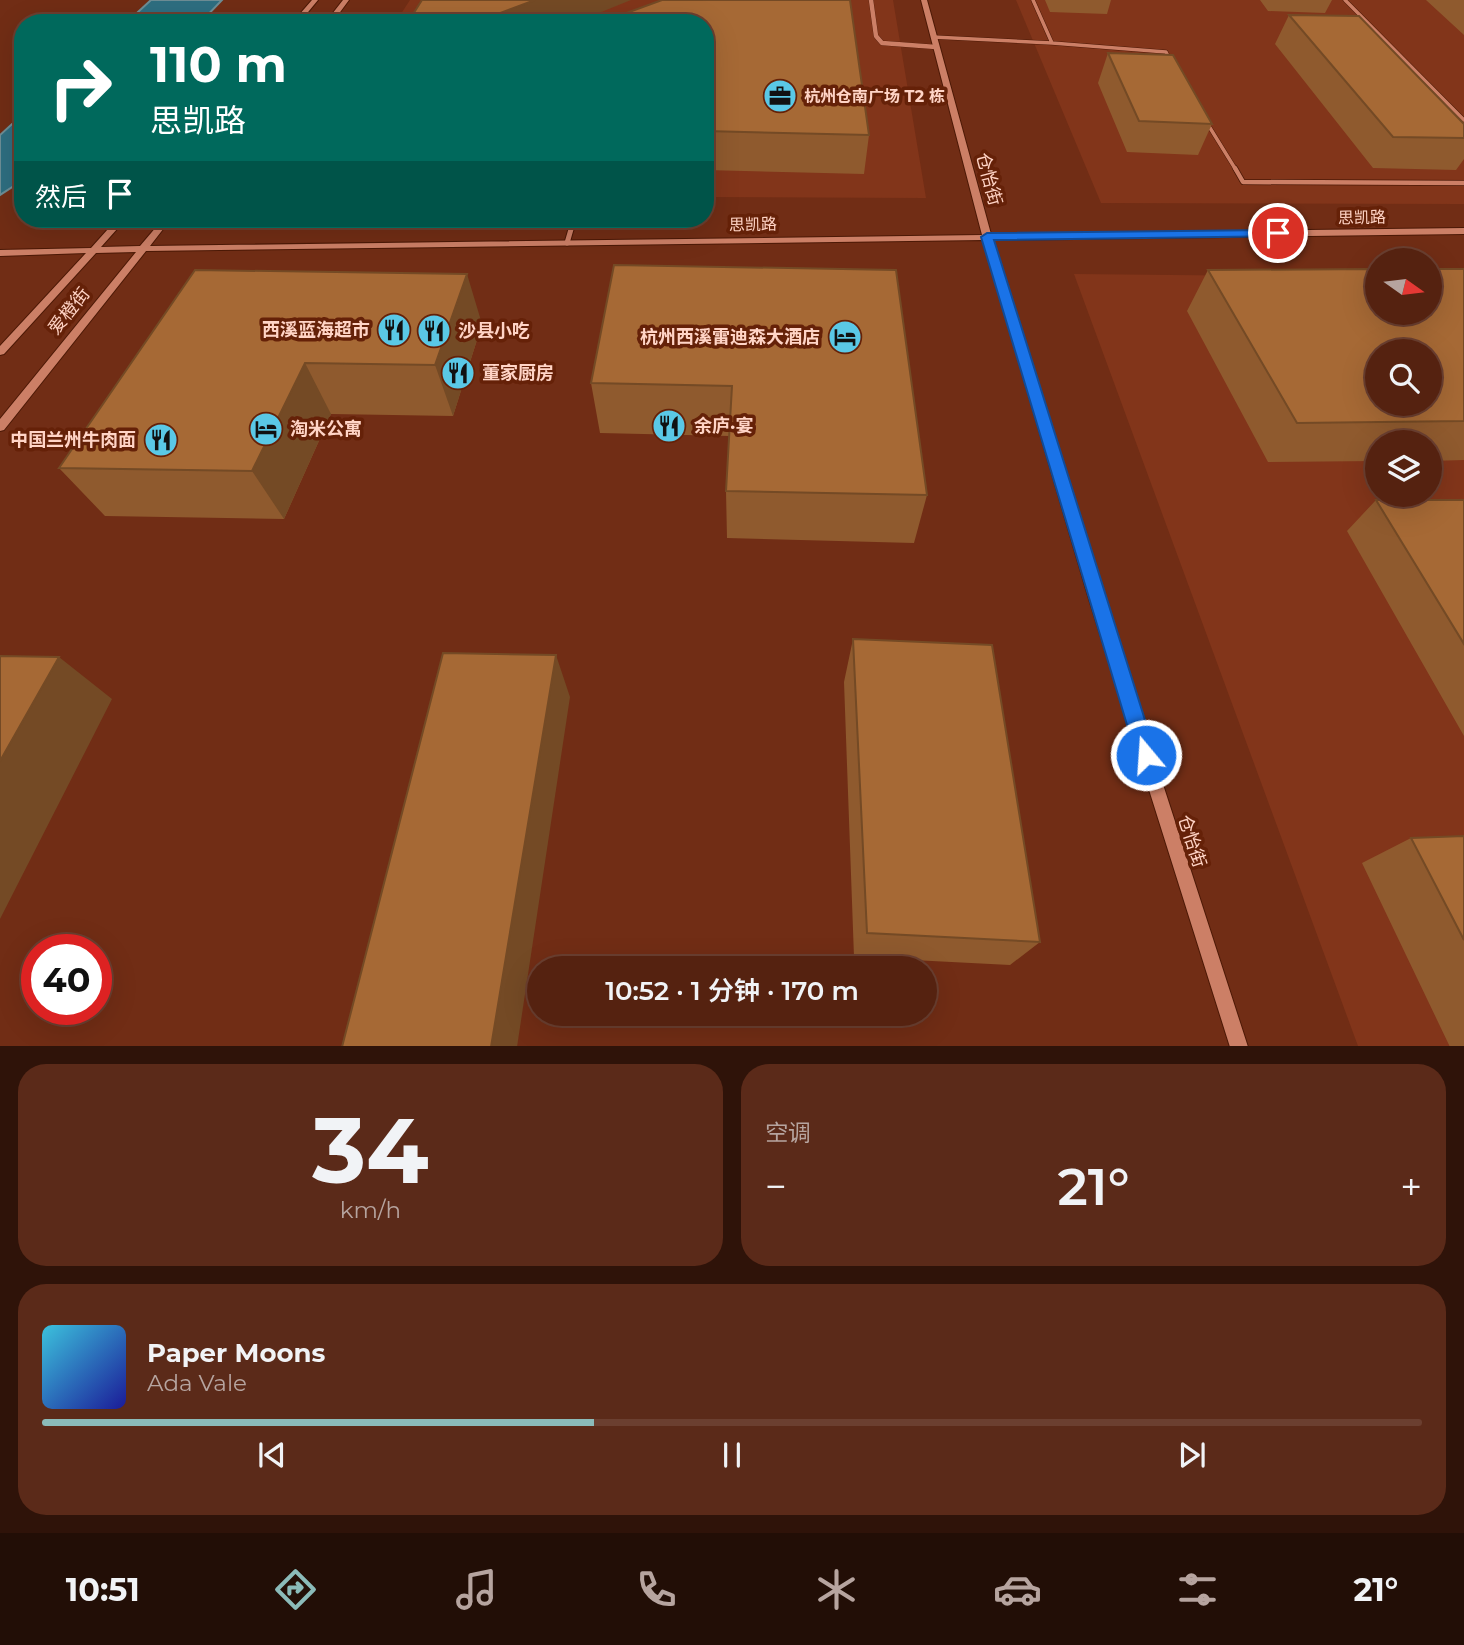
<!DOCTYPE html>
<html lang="zh">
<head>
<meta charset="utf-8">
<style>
	body { margin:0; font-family:Montserrat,"Noto Sans SC",sans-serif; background:#5b2a19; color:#f1f3f6; height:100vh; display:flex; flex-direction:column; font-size:26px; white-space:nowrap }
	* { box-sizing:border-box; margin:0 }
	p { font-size:23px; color:#b6a49f }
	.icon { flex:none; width:38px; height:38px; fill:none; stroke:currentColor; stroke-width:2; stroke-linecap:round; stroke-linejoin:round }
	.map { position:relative; height:1046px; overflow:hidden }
	.side { display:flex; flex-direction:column; gap:18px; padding:18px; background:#2f1309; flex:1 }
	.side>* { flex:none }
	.banner { position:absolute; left:14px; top:14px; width:700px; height:214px; border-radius:28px; box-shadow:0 7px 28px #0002,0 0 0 2px #6b3f30; background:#00695c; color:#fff; overflow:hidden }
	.needle { width:46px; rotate:104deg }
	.tools { position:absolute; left:1365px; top:248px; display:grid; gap:14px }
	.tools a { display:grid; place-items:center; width:77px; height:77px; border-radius:50%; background:#552210; box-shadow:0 7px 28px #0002,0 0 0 2px #6b3f30; font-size:35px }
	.speed { position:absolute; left:21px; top:934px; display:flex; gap:14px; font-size:35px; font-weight:700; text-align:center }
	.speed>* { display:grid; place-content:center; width:91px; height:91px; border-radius:50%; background:#552210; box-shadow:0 7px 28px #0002,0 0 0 2px #6b3f30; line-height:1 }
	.speed .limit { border:10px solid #d22; background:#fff; color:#111 }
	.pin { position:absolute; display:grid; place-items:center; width:60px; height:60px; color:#fff; margin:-30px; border:4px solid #fff; border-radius:50%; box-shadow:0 2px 7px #0007 }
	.me { position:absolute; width:77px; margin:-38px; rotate:342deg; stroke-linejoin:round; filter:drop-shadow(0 0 5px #0008) }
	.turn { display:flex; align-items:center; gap:24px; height:147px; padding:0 21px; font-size:32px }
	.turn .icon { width:91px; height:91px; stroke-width:2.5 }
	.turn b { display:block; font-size:49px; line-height:60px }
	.then { display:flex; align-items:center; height:66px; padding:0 21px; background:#0003; gap:14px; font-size:26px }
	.big { font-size:52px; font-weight:600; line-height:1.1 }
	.side .card { flex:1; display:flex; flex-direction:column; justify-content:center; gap:10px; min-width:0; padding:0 24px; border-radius:28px; background:#5b2a19 }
	.side .dial { align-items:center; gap:0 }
	.dial b { font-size:91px; line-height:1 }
	.song { display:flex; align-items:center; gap:21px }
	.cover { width:84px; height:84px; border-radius:10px; background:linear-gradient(135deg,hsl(190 70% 55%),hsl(240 70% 35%)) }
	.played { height:7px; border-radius:4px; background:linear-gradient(90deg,#8bbbb9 40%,#6b3f30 40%) }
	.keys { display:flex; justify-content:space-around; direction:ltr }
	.heat { display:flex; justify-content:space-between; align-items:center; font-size:38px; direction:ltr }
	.side .tiles { flex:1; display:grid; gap:18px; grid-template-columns:1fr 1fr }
	.card:last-child { grid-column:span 2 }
	.trip { position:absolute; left:527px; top:956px; width:410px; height:70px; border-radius:35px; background:#552210; box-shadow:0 7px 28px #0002,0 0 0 2px #6b3f30; font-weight:600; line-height:70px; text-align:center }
	.tabs { display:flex; height:112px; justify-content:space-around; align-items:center; background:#220e06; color:#b6a49f }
	.tabs .icon { width:49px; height:49px }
	.tabs .selected { color:#8bbbb9 }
	.tabs b { font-size:32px; color:#f1f3f6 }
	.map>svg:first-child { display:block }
	.built { fill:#82351a; fill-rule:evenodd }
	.water { fill:#2e6e80; stroke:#6d8d95; stroke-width:2 }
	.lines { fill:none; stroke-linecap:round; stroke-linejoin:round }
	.service-far1-casing { stroke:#4c1906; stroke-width:4.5 }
	.service-casing { stroke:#4c1906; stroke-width:6 }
	.minor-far1-casing { stroke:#4c1906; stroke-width:5 }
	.minor-casing { stroke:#4c1906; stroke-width:7 }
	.tertiary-casing { stroke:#4c1906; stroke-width:2 }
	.service-far1 { stroke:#cc7f66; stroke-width:3.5 }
	.service { stroke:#cc7f66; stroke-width:4.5 }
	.minor-far1 { stroke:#cc7f66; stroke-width:4.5 }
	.minor { stroke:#cc7f66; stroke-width:5 }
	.tertiary { fill:#cc7f66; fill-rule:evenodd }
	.wall { fill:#8f5a2e }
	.shaded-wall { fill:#744a25 }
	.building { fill:#a66935; stroke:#744a25; stroke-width:2; fill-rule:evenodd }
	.route { fill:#1a73e8; stroke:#114b97; stroke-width:2 }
	.labels { text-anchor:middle; stroke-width:7; stroke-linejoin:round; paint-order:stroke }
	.far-poi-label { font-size:16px; font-weight:bold; fill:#ffd4c6; stroke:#652108; text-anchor:start }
	.far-street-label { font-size:16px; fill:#ffd4c6; stroke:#652108 }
	.street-label { font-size:18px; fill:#ffd4c6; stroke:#652108 }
	.poi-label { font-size:18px; font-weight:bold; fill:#ffd4c6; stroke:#652108; text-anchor:start }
</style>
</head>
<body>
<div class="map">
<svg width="1464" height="1047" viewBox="0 0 1464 1047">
	<rect width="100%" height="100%" fill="#712d15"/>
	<!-- built -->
	<path class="built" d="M410,0H893L926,198L705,197V23H395Z
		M1016,0H1464V204L1101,203Z
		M1074,274L1377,277V313H1430L1464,278V1046H1358ZM1377,352H1430V404H1377ZM1377,443H1430V495H1377Z"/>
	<!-- water -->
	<path class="water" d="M151,0H222L200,23H126Z
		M23,114V180L0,195V135Z"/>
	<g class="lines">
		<defs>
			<path id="service-far1" d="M1033,0L1052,43L1166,52L1170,60
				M1345,0L1464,120
				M933,37L1052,43
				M1207,123L1236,170"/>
			<path id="service" d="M1235,168L1243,182L1464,183"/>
			<path id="minor-far1" d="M871,0L876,36L882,43L936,47"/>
			<path id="minor" d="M567,243L574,219"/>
			<path id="tertiary" d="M312,0H318L299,23H292Z
				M343,0H349L332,23H325Z
				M921,0H927L991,234L1464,228V234L992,240L1102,596L1248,1047H1230L1088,596L983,240L146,251L4,430L0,431V419L136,252L96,253L4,354L0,355V346L86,253L0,256V250L91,248L117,219H126L101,247L140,246L163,219H171L150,246L982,235Z"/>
		</defs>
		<!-- service-far1 casing -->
		<use href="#service-far1" class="service-far1-casing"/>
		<!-- service casing -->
		<use href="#service" class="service-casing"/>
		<!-- minor-far1 casing -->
		<use href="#minor-far1" class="minor-far1-casing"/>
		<!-- minor casing -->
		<use href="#minor" class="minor-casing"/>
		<!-- tertiary casing -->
		<use href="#tertiary" class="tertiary-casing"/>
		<!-- service-far1 -->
		<use href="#service-far1" class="service-far1"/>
		<!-- service -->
		<use href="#service" class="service"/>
		<!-- minor-far1 -->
		<use href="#minor-far1" class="minor-far1"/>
		<!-- minor -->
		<use href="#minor" class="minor"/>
		<!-- tertiary -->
		<use href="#tertiary" class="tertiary"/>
	</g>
	<!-- wall -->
	<path class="wall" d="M1045,0H1111L1107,14L1050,12Z
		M1260,0H1332L1325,13L1268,11Z
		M1426,0H1464V35Z
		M1289,15L1464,124V159L1456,170L1373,168L1275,44Z
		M705,23L869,135L864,174L705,170Z
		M1108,53L1212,124L1198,155L1127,152L1098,83Z
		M614,265L927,495L914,543L727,538L726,491L729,436L600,433L591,383Z
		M1464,269V460L1430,461V443H1377V461L1268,462L1187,311L1208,270Z
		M195,270L482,324L453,416L331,414L284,519L105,516L59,468Z
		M1376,500H1464V736L1347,531Z
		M853,639L1040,942L1010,965L854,957L844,682Z
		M1464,836V1047H1450L1362,863L1411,838Z"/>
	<!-- shaded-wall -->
	<path class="shaded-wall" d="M535,0H631L574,23H474Z
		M467,274L482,324L453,416L435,365Z
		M305,363L331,414L284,519L252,471Z
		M556,655L570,697L517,1047H491Z
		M59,657L112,699L0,919V761Z"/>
	<!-- building -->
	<path class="building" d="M422,0H535L474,23L408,22Z
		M662,0H850L869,135L705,131V23H599Z
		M1289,15L1359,16L1464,124V138L1393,137Z
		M1108,53L1173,55L1212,124L1139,121Z
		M614,265L896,270L927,495L726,491L732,386L591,383Z
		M1377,269V313H1430V269H1464V421L1297,423L1208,270ZM1377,352H1430V404H1377Z
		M195,270L467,274L435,365L305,363L252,471L59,468Z
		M1376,500H1464V644Z
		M853,639L992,645L1040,942L867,933Z
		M443,653L556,655L491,1047H342Z
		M0,656L59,657L0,761Z
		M1464,836V940L1411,838Z"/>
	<!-- route -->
	<path class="route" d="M1278,230L1284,233L1283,236L994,240L1156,755L1153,761L1146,764L1139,761L1136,755L981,237L987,233Z"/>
	<!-- icons -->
	<defs>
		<symbol id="office-disc" viewBox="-11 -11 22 22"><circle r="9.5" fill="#5ac8e6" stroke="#652108"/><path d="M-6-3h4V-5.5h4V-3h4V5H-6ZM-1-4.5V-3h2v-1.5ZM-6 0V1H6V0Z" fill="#111"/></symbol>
		<symbol id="restaurant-disc" viewBox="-11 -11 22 22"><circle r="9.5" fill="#5ac8e6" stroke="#652108"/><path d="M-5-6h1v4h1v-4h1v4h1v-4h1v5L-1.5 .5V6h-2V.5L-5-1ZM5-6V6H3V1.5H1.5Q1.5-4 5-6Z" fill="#111"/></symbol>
		<symbol id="hotel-disc" viewBox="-11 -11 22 22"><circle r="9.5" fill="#5ac8e6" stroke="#652108"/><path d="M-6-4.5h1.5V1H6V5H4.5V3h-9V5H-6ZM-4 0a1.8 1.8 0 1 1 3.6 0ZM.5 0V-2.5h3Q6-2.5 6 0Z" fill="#111"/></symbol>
	</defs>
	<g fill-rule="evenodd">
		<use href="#office-disc" x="761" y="77" width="38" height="38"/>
		<use href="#restaurant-disc" x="375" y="311" width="38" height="38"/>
		<use href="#restaurant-disc" x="415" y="312" width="38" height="38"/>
		<use href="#hotel-disc" x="826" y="318" width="38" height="38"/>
		<use href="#restaurant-disc" x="439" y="354" width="38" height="38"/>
		<use href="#restaurant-disc" x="650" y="407" width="38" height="38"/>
		<use href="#hotel-disc" x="247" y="410" width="38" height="38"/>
		<use href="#restaurant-disc" x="142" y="421" width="38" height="38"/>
	</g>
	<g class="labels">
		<!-- far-poi labels -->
		<g class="far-poi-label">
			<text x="804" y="102">杭州仓南广场 T2 栋</text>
		</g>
		<!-- far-street labels -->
		<g class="far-street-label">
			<text transform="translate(1362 217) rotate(-1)" y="6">思凯路</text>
			<text transform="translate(753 224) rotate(-1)" y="6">思凯路</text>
		</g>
		<!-- street labels -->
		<g class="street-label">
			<text transform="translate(989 179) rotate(75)" y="6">仓怡街</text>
			<text transform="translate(69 311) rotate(-51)" y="6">爱橙街</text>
			<text transform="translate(1192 841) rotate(72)" y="6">仓怡街</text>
		</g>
		<!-- poi labels -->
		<g class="poi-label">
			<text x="370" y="336" text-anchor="end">西溪蓝海超市</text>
			<text x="458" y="337">沙县小吃</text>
			<text x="820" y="343" text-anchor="end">杭州西溪雷迪森大酒店</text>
			<text x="482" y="379">董家厨房</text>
			<text x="694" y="432">余庐·宴</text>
			<text x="290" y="435">淘米公寓</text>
			<text x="136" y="446" text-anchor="end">中国兰州牛肉面</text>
		</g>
	</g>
</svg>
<div class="tools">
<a><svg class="needle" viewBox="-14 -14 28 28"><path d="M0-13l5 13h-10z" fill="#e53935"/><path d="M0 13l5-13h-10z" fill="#b6a49f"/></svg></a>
<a><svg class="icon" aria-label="search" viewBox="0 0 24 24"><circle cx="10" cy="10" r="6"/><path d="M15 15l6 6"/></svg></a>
<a><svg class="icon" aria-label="layers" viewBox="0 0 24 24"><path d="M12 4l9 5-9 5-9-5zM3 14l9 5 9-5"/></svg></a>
</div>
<div class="speed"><div class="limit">40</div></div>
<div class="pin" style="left:1278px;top:233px;background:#d93025"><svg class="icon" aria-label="arrive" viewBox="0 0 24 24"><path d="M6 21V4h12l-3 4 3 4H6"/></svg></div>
<svg class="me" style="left:1146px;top:755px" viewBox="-20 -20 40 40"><circle r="17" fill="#1a73e8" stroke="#fff" stroke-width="3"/><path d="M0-11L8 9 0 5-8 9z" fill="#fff"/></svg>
<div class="trip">10:52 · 1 分钟 · 170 m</div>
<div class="banner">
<div class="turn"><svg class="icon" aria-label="right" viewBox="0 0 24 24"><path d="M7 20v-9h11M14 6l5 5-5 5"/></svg><div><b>110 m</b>思凯路</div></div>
<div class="then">然后<svg class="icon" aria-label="arrive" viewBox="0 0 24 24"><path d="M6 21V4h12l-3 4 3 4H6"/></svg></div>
</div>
</div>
<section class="side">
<div class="tiles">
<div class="card dial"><b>34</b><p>km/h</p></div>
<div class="card"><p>空调</p>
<div class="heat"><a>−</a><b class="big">21°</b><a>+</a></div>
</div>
<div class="card">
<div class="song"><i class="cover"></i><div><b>Paper Moons</b><p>Ada Vale</p></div></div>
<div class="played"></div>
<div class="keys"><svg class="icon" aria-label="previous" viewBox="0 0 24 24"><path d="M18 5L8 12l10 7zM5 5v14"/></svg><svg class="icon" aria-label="pause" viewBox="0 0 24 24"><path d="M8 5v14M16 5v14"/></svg><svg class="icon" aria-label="next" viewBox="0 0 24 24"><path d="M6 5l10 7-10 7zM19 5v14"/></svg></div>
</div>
</div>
</section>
<nav class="tabs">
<b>10:51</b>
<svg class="icon selected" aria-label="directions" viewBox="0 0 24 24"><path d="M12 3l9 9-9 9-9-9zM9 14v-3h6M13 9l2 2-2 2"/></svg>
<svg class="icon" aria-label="music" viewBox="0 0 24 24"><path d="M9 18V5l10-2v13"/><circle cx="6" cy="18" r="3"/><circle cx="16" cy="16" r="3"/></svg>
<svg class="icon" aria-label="phone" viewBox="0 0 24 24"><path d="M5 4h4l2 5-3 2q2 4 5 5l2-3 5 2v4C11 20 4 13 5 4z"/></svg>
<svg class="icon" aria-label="climate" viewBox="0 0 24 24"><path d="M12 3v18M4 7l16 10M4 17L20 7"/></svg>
<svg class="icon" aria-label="car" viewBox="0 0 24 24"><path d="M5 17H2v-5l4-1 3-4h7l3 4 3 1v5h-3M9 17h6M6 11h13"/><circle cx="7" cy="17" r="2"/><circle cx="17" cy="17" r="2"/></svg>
<svg class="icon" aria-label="filters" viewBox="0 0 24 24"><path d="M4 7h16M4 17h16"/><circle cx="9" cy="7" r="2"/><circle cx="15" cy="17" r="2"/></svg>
<b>21°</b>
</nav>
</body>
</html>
